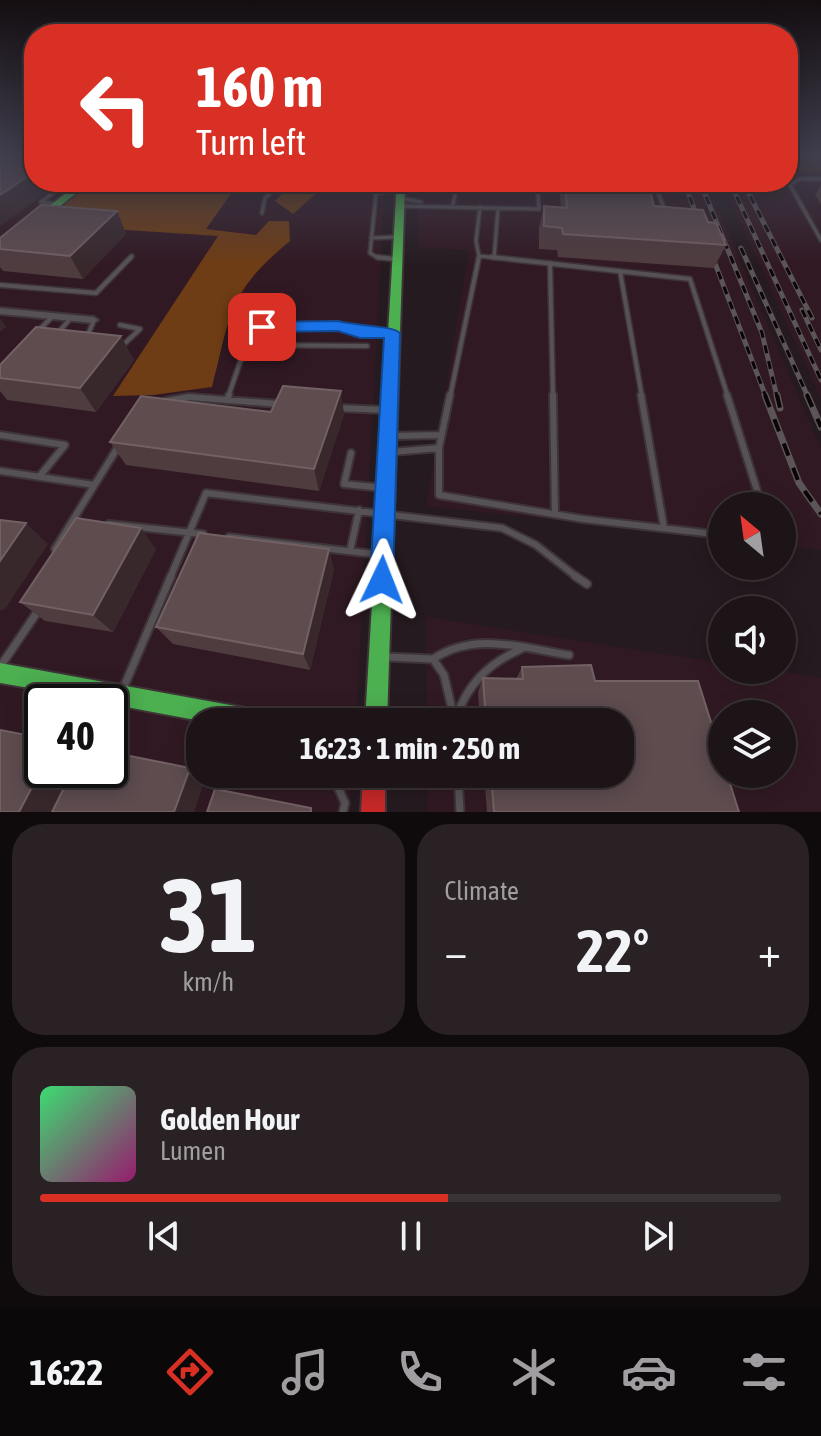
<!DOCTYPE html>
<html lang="en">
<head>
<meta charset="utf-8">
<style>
	body { margin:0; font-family:"Asap Condensed",sans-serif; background:#292124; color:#f1f3f6; height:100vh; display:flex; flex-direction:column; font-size:30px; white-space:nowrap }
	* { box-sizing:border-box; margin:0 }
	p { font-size:26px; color:#a09ea1 }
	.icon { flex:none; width:44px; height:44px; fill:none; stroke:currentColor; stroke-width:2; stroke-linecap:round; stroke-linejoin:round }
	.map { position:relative; height:812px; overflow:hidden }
	.panel { display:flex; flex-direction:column; gap:12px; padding:12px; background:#0f0b0d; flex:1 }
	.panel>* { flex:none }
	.guide { position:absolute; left:24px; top:24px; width:774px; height:168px; border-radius:32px; box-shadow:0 4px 20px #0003,0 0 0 2px #3a3336; background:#d93025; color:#fff; overflow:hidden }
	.needle { width:52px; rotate:331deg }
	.controls { position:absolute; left:708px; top:492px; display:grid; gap:16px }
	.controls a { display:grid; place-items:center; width:88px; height:88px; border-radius:50%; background:#1c1417; box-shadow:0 4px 20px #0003,0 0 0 2px #3a3336; font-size:40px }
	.speed { position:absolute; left:24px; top:684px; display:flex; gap:16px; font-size:40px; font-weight:700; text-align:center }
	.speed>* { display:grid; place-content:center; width:104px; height:104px; border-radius:50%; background:#1c1417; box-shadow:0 4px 20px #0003,0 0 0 2px #3a3336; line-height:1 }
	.speed .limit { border:4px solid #111; border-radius:12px; background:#fff; color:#111 }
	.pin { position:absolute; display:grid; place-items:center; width:68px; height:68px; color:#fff; margin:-34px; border-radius:16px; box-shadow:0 4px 12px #0006 }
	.me { position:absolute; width:88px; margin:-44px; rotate:2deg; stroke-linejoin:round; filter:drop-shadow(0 0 6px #0008) }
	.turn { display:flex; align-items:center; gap:28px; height:168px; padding:0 40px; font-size:36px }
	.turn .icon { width:104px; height:104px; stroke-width:2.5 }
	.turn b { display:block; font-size:56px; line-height:68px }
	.big { font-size:60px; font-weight:700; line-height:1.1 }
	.panel .widget { flex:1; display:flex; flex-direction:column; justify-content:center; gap:12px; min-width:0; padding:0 28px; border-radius:32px; background:#292124 }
	.panel .dial { align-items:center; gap:0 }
	.dial b { font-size:104px; line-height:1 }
	.song { display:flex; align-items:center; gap:24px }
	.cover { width:96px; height:96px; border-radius:12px; background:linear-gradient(135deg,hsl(140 70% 55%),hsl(320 70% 35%)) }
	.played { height:8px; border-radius:4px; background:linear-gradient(90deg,#d93025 55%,#3a3336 55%) }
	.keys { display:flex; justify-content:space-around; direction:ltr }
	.heat { display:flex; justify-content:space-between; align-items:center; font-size:44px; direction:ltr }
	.panel .tiles { flex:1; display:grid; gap:12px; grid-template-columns:1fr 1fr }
	.widget:last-child { grid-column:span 2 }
	.trip { position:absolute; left:186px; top:708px; width:448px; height:80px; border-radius:32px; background:#1c1417; box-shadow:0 4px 20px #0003,0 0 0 2px #3a3336; font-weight:700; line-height:80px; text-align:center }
	.dock { display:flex; height:128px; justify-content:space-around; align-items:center; background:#0b0809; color:#a09ea1 }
	.dock .icon { width:56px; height:56px }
	.dock .on { color:#d93025 }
	.dock b { font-size:36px; color:#f1f3f6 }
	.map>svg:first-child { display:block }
	.built { fill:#311923; fill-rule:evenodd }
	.green { fill:#482914 }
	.forest { fill:#6f3d15 }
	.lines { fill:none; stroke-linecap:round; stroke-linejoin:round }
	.lane-far3-casing { stroke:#3e3438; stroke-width:6 }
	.lane-far2-casing { stroke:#3e3438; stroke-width:7 }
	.lane-far1-casing { stroke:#3e3438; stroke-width:10 }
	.lane-casing { stroke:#3e3438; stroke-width:11 }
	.street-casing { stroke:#3e3438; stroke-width:4 }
	.fast-casing { stroke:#3e3438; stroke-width:4 }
	.jam-casing { stroke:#3e3438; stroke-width:4 }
	.lane-far3 { stroke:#555154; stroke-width:3 }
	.lane-far2 { stroke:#555154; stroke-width:4 }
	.lane-far1 { stroke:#555154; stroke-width:6 }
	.lane { stroke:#555154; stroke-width:7 }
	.street { fill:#555154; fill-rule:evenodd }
	.fast { fill:#4caf50; fill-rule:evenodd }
	.jam { fill:#c62828; fill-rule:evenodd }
	.rail-far1-casing { stroke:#5b5557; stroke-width:5 }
	.rail-casing { stroke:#5b5557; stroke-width:7 }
	.rail-far1 { stroke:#0c0507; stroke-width:3; stroke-dasharray:8; stroke-linecap:butt }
	.rail { stroke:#0c0507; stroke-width:4; stroke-dasharray:13; stroke-linecap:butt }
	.wall { fill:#4f3c3f }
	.shaded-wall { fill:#38282c }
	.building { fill:#5e4c4f; stroke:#726164; stroke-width:2 }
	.route { fill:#1a73e8; stroke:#114b97; stroke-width:2 }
</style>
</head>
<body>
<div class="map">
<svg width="821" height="812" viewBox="0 0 821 812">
	<rect width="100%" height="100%" fill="#251a1f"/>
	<!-- built -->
	<path class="built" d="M0,153L34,182H77L24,220L219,236L115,396L212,387L235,298L258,268L290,241L205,229L232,191L206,182H293L275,201L293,214L329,182H385L356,722H200V774H352L349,812H0ZM42,702H110V770H42Z
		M788,170L821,173V399L722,182H788Z
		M418,182H706L821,449V550L782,545V506H722V538L426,506L469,250L418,247Z
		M426,617L722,663V670H771L821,678V812H428V774H620V722H427ZM722,714H782V774H722Z"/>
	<!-- green -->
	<path class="green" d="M788,153H821V173L788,170Z"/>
	<!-- forest -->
	<path class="forest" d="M89,182H206L233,191L206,229L256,235L269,221H289L290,241C228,292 231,313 212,387L153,395L113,396L218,236L35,224Z
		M293,182H329L293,214L275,201Z"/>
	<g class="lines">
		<defs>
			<path id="lane-far3" d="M821,179H800L790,185L821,240
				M649,182L656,187L665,211
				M400,198L421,202
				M55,204L41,202L67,182
				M453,204L458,182
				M399,206L539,209L537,182
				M262,213L265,198L282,182
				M371,238L396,237
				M479,256L476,241L480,207
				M494,258L498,209
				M129,259L132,256
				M395,259L378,258L370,253L376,194L400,188
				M478,259L479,256L509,259"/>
			<path id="lane-far2" d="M377,257L395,259
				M491,257L690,279L728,397
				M550,263L553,397
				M620,271L642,397
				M0,285L96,293L131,257
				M120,325L140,329L122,346
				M37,332L53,316
				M56,335L71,318
				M87,337L94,320
				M367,346L246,345L234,340L237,328L338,326L360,333H392
				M187,397H193
				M228,397L246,345
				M450,397L479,257"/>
			<path id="lane-far1" d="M450,395L439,448V495L583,519L722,535
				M553,395L555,514
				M641,395L664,528
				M727,395L762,506
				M227,400L229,395
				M166,401L189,397L279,404
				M337,408L387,410
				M0,435L65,445L39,477
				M390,436L441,435
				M392,452L439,448
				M351,453L344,484L384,488
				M0,471L94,485
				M109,524L203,534
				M229,537L382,555
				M350,551L359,510
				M61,553L55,549L118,447
				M170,578L206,493L502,528L536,545L578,578"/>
			<path id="lane" d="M575,576L587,584
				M386,657L433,659L444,675L455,722
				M433,659C475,631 523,648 569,655
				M0,667L40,608
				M123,689L171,576
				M110,719L118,701
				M455,720C467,685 487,664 521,649
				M332,774L345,803L343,812
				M458,774L460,812
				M219,796L226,774"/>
			<path id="street" d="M0,308L94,317L98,320L94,323L0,314Z"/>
			<path id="fast" d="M80,182H90L44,219H38V215Z
				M397,182H405L387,722H365Z
				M0,663L263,711L271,714L274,722H206L110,704V702L0,683Z"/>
			<path id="jam" d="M363,774H385V812H361Z"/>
		</defs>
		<!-- lane-far3 casing -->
		<use href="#lane-far3" class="lane-far3-casing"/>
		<!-- lane-far2 casing -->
		<use href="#lane-far2" class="lane-far2-casing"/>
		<!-- lane-far1 casing -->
		<use href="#lane-far1" class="lane-far1-casing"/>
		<!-- lane casing -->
		<use href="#lane" class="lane-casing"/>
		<!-- street casing -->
		<use href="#street" class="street-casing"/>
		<!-- fast casing -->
		<use href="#fast" class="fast-casing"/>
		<!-- jam casing -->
		<use href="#jam" class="jam-casing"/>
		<!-- lane-far3 -->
		<use href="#lane-far3" class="lane-far3"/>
		<!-- lane-far2 -->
		<use href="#lane-far2" class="lane-far2"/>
		<!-- lane-far1 -->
		<use href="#lane-far1" class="lane-far1"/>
		<!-- lane -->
		<use href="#lane" class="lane"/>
		<!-- street -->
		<use href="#street" class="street"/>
		<!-- fast -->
		<use href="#fast" class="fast"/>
		<!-- jam -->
		<use href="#jam" class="jam"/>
		<defs>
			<path id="rail-far1" d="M684,182L766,397
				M700,182L762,333L777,397
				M730,182L821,380
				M743,182L812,318
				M741,248L808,397
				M802,310L821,350"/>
			<path id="rail" d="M765,395L799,483L821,514
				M777,395L780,408
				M807,395L821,427"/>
		</defs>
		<!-- rail-far1 casing -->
		<use href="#rail-far1" class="rail-far1-casing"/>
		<!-- rail casing -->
		<use href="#rail" class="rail-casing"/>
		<!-- rail-far1 -->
		<use href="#rail-far1" class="rail-far1"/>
		<!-- rail -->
		<use href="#rail" class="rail"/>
	</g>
	<!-- wall -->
	<path class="wall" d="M559,182H648L654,206L708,222L726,245L714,268L558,257L557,250L539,249V228L544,206L561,207Z
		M821,185V204L815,195Z
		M117,211L126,234L83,279L3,271L0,267V238Z
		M134,360L96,412L7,400L0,391V365Z
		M271,412L344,414L319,491L126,465L110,442Z
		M156,549L113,632L45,621L20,602Z
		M334,569L310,670L173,644L156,627Z
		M522,667L595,681L739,812H487L484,774H620V722H480L478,692L483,678L516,679Z"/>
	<!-- shaded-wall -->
	<path class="shaded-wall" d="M34,172V182H61L0,226V195Z
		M117,211L126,234L83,279L70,256Z
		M0,318L6,327L0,332Z
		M121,336L134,360L96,412L80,388Z
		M341,391L344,414L319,491L314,469Z
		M26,523L48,544L5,609L0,611V561Z
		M141,528L156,549L113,632L93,615Z
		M329,549L334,569L310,670L303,654Z
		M42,768V770H73L52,812H19Z
		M190,768L206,777L194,812H174Z"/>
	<!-- building -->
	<path class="building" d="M0,153H34V172L0,195Z
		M565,182H648L654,206L703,210L708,222L716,223L726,245L563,234L562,228L544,226V206L567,208Z
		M41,205L117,211L70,256L0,249V238Z
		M36,327L121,336L80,388L0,378V365Z
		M283,386L341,391L314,469L110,442L141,396L271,412Z
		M76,518L141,528L93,615L20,602Z
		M0,520L26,523L0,561Z
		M199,533L329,549L303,654L156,627Z
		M591,665L595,681H698L722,757V774H727L739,812H494L491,774H620V722H486L483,678L523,679L522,667Z
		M0,730L42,738V768L19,812H0Z
		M110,752L190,768L174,812H52L73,770H110Z
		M215,789L311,808V812H207Z"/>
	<!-- sky -->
	<linearGradient id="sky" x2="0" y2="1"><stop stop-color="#140e11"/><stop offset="0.58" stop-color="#403e4d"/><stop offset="1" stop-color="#403e4d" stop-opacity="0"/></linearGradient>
	<rect width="821" height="266" fill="url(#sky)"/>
	<!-- route -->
	<path class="route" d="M338,321C354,326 391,325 400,333L393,580L390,588L382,592L373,588L370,580L384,338H360L338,331L262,332L254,327L262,322Z"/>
</svg>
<div class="controls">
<a><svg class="needle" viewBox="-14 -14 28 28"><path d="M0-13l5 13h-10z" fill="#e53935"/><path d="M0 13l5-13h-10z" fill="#a09ea1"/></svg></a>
<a><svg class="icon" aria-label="sound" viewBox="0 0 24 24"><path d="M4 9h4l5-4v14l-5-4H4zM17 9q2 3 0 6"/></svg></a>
<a><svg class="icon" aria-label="layers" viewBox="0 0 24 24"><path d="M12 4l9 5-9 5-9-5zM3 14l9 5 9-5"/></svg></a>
</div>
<div class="speed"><div class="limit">40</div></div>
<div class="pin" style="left:262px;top:327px;background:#d93025"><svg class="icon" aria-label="arrive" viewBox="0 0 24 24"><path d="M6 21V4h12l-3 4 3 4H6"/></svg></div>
<svg class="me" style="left:382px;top:580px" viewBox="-20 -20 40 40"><path d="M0-17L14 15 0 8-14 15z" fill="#1a73e8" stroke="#fff" stroke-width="4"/></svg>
<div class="trip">16:23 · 1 min · 250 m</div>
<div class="guide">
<div class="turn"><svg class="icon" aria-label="left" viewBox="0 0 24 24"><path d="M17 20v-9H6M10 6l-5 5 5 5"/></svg><div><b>160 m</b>Turn left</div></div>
</div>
</div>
<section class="panel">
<div class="tiles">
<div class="widget dial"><b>31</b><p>km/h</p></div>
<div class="widget"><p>Climate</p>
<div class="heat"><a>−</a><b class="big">22°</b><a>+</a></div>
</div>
<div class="widget">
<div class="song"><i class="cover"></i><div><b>Golden Hour</b><p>Lumen</p></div></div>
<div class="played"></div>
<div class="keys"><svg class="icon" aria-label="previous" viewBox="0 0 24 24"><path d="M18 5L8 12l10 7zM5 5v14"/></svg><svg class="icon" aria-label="pause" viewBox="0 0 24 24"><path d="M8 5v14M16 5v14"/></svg><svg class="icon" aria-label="next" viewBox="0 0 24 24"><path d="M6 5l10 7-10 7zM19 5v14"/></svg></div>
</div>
</div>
</section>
<nav class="dock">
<b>16:22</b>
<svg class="icon on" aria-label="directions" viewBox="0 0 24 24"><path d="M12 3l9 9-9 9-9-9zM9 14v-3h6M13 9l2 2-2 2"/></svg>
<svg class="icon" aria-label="music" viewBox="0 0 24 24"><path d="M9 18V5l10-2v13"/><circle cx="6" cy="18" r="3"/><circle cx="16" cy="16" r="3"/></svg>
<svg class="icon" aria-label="phone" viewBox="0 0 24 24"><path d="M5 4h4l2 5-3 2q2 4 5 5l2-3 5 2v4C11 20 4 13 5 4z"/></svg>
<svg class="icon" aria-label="climate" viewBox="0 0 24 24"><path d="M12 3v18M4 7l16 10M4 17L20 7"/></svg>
<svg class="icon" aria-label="car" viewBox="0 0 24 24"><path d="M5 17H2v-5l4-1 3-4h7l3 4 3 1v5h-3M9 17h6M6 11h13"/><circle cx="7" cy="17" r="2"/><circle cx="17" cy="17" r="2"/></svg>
<svg class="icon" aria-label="filters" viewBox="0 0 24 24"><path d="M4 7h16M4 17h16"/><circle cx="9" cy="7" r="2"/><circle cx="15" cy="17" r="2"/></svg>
</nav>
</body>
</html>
